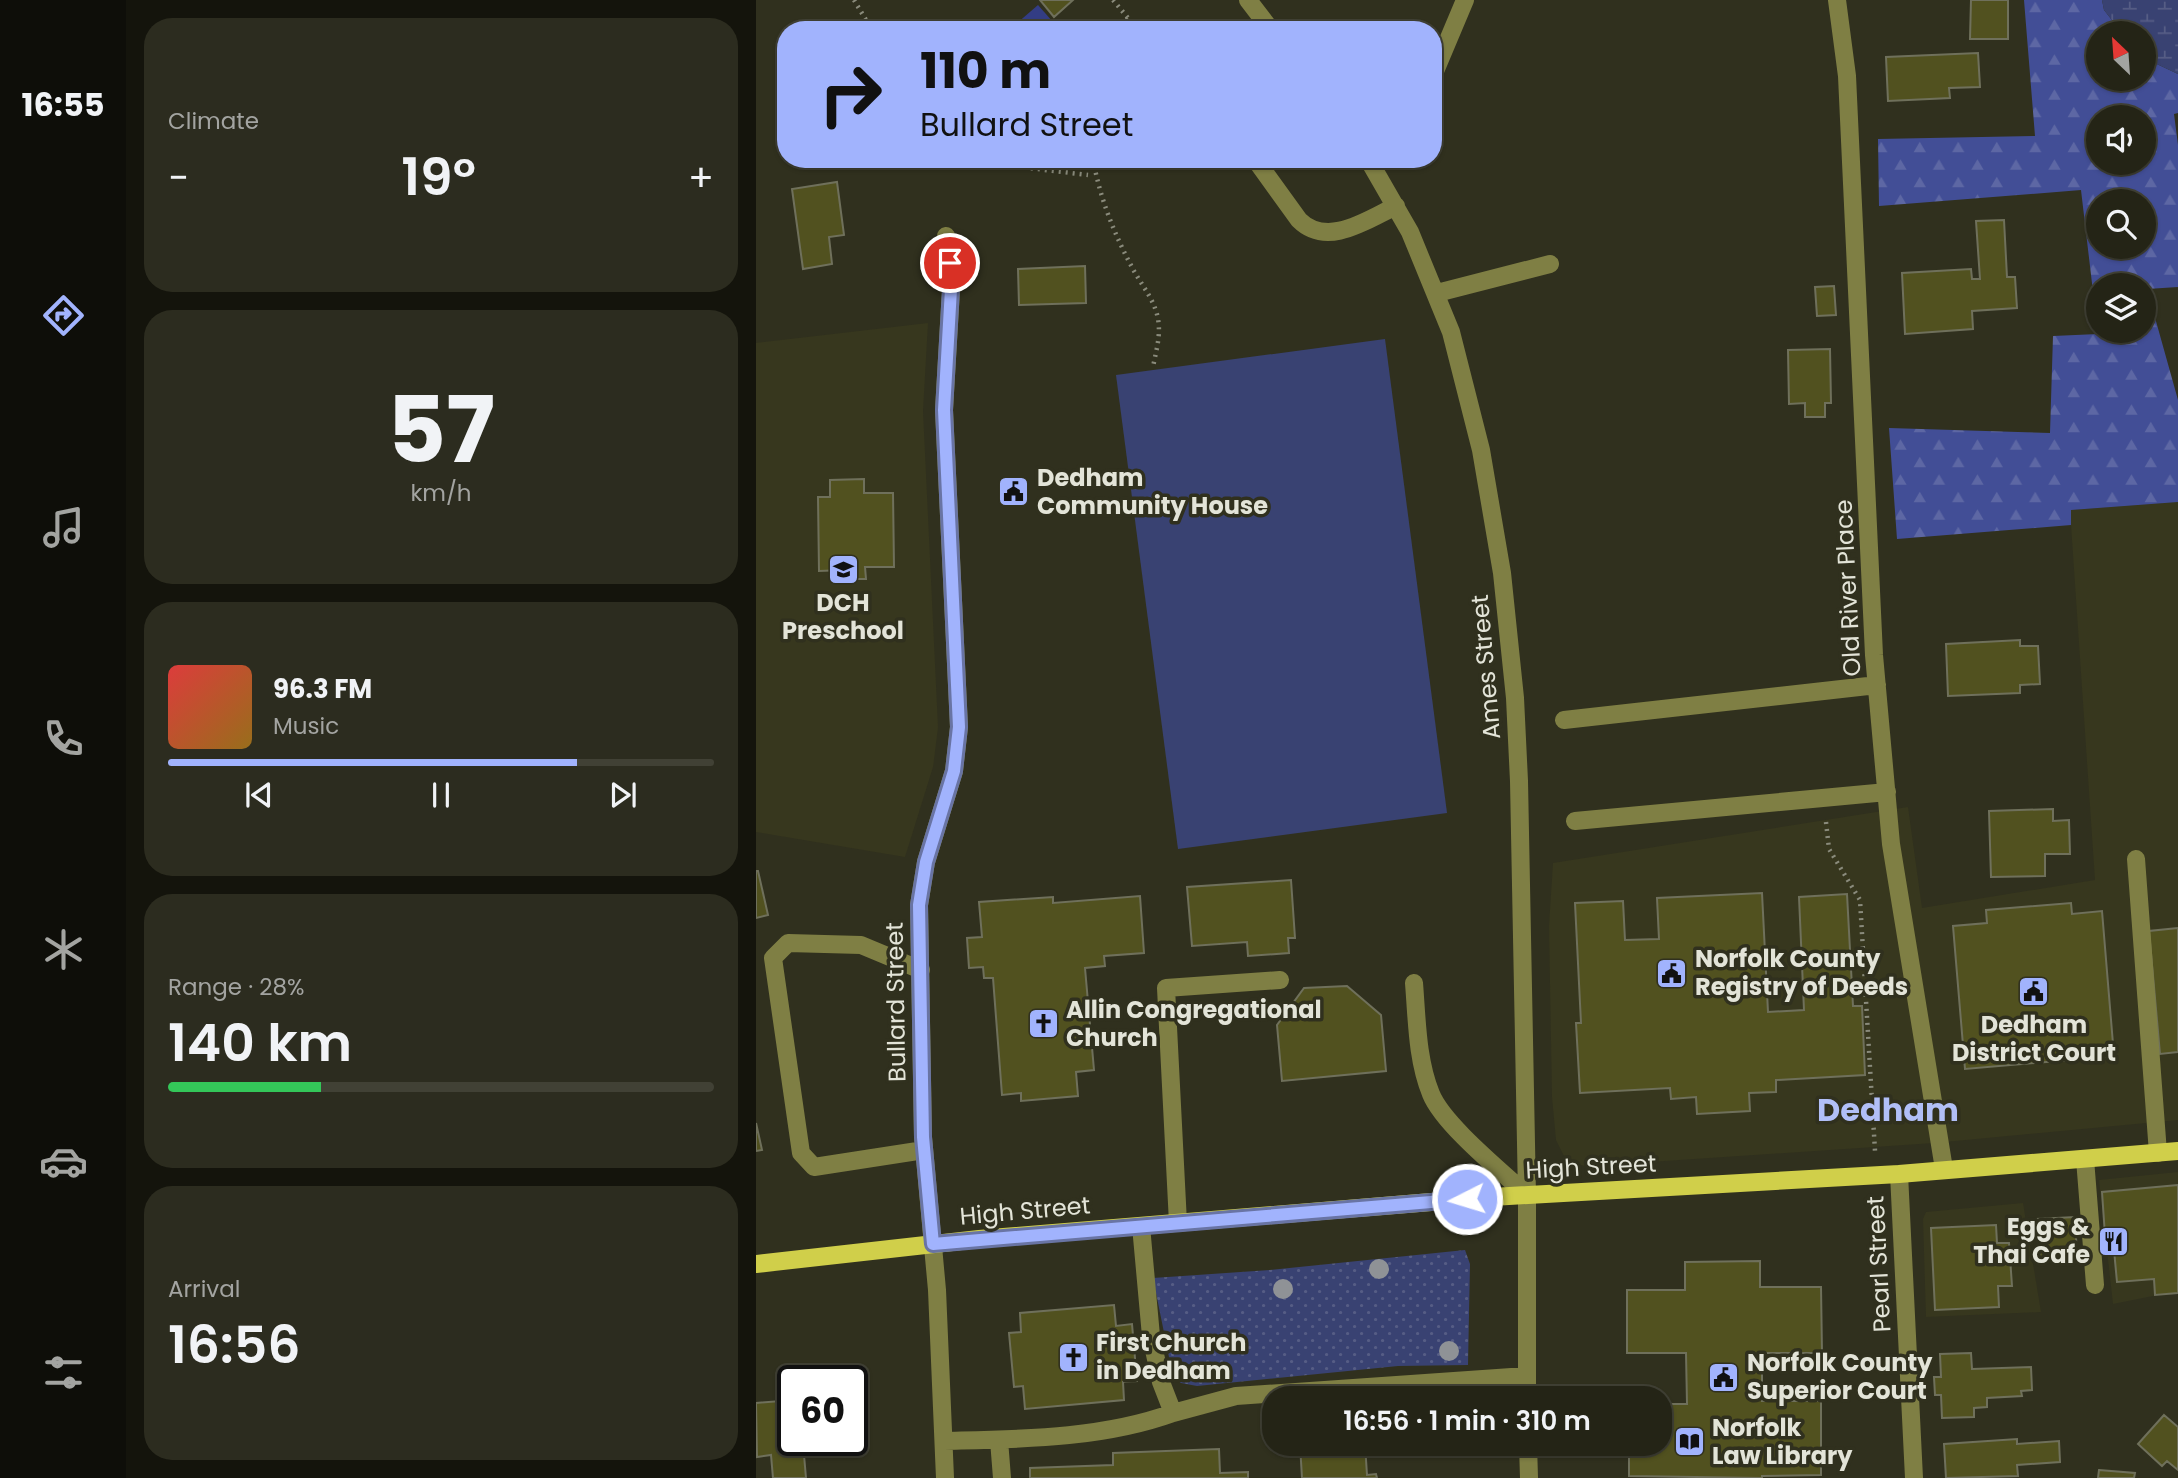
<!DOCTYPE html>
<html lang="en">
<head>
<meta charset="utf-8">
<style>
	body { margin:0; font-family:Poppins,sans-serif; background:#2c2c1f; color:#f1f3f6; height:100vh; display:flex; flex-direction:column; font-size:26px; white-space:nowrap }
	* { box-sizing:border-box; margin:0 }
	p { font-size:23px; color:#a3a4a1 }
	.icon { flex:none; width:38px; height:38px; fill:none; stroke:currentColor; stroke-width:2; stroke-linecap:round; stroke-linejoin:round }
	.map { position:relative; flex:1; overflow:hidden }
	.drawer { display:flex; flex-direction:column; gap:18px; padding:18px; background:#14140c; width:630px }
	.drawer>* { flex:none }
	.top-card { position:absolute; left:21px; top:21px; width:665px; height:147px; border-radius:28px; box-shadow:0 2px 5px #0004,0 0 0 2px #414135; background:#a1b3fd; color:#111; overflow:hidden }
	.needle { width:46px; rotate:335deg }
	.fabs { position:absolute; left:1330px; top:21px; display:grid; gap:14px }
	.fabs a { display:grid; place-items:center; width:70px; height:70px; border-radius:50%; background:#242416; box-shadow:0 2px 5px #0004,0 0 0 2px #414135; font-size:35px }
	.speed { position:absolute; left:21px; top:1365px; display:flex; gap:14px; font-size:35px; font-weight:700; text-align:center }
	.speed>* { display:grid; place-content:center; width:91px; height:91px; border-radius:50%; background:#242416; box-shadow:0 2px 5px #0004,0 0 0 2px #414135; line-height:1 }
	.speed .limit { border:4px solid #111; border-radius:10px; background:#fff; color:#111 }
	.pin { position:absolute; display:grid; place-items:center; width:60px; height:60px; color:#fff; margin:-30px; border:4px solid #fff; border-radius:50%; box-shadow:0 2px 7px #0007 }
	.me { position:absolute; width:77px; margin:-38px; rotate:265deg; stroke-linejoin:round; filter:drop-shadow(0 0 5px #0008) }
	.turn { display:flex; align-items:center; gap:24px; height:147px; padding:0 28px; font-size:32px }
	.turn .icon { width:91px; height:91px; stroke-width:2.5 }
	.turn b { display:block; font-size:49px; line-height:60px }
	.big { font-size:52px; font-weight:600; line-height:1.1 }
	.drawer .tile { flex:1; display:flex; flex-direction:column; justify-content:center; gap:10px; min-width:0; padding:0 24px; border-radius:28px; background:#2c2c1f }
	.drawer .dial { align-items:center; gap:0 }
	.dial b { font-size:91px; line-height:1 }
	.song { display:flex; align-items:center; gap:21px }
	.cover { width:84px; height:84px; border-radius:10px; background:linear-gradient(135deg,hsl(0 70% 55%),hsl(40 70% 35%)) }
	.played { height:7px; border-radius:4px; background:linear-gradient(90deg,#a1b3fd 75%,#414135 75%) }
	.keys { display:flex; justify-content:space-around; direction:ltr }
	.heat { display:flex; justify-content:space-between; align-items:center; font-size:38px; direction:ltr }
	.charge { height:10px; border-radius:5px; background:linear-gradient(90deg,#34c759 28%,#414135 0) }
	.trip { position:absolute; left:506px; top:1386px; width:410px; height:70px; border-radius:28px; background:#242416; box-shadow:0 2px 5px #0004,0 0 0 2px #414135; font-weight:600; line-height:70px; text-align:center }
	main { display:flex; flex:1; min-height:0 }
	.tab-bar { display:flex; flex-direction:column; width:126px; justify-content:space-around; align-items:center; background:#0e0e09; color:#a3a4a1 }
	.tab-bar .icon { width:49px; height:49px }
	.tab-bar .active { color:#a1b3fd }
	.tab-bar b { font-size:32px; color:#f1f3f6 }
	.map>svg:first-child { display:block }
	.built { fill:#37371e }
	.grass { fill:url(#grass-dots) }
	.forest { fill:url(#forest-firs); fill-rule:evenodd }
	.wetland { fill:url(#wetland-marsh) }
	.pitch { fill:#394272 }
	.water { fill:#333d84 }
	.building { fill:#51511f; stroke:#6f705b; stroke-width:2 }
	.lines { fill:none; stroke-linecap:round; stroke-linejoin:round }
	.path { stroke:#8a8b7c; stroke-width:4.5; stroke-dasharray:2 5; stroke-linecap:butt }
	.minor { stroke:#7f7f44; stroke-width:18 }
	.major { stroke:#d0cf4a; stroke-width:18 }
	.tree { fill:#8f9296 }
	.route-casing { stroke:#6974a4; stroke-width:18 }
	.route { stroke:#a1b3fd; stroke-width:12 }
	.labels { text-anchor:middle; stroke-width:7; stroke-linejoin:round; paint-order:stroke }
	.poi-label { font-size:24px; font-weight:bold; fill:#e3e4d8; stroke:#30301e; text-anchor:start }
	.street-label { font-size:24px; fill:#e3e4d8; stroke:#30301e }
	.district-label { font-size:32px; font-weight:bold; fill:#b1bff7; stroke:#30301e }
</style>
</head>
<body>
<main>
<nav class="tab-bar">
<b>16:55</b>
<svg class="icon active" aria-label="directions" viewBox="0 0 24 24"><path d="M12 3l9 9-9 9-9-9zM9 14v-3h6M13 9l2 2-2 2"/></svg>
<svg class="icon" aria-label="music" viewBox="0 0 24 24"><path d="M9 18V5l10-2v13"/><circle cx="6" cy="18" r="3"/><circle cx="16" cy="16" r="3"/></svg>
<svg class="icon" aria-label="phone" viewBox="0 0 24 24"><path d="M5 4h4l2 5-3 2q2 4 5 5l2-3 5 2v4C11 20 4 13 5 4z"/></svg>
<svg class="icon" aria-label="climate" viewBox="0 0 24 24"><path d="M12 3v18M4 7l16 10M4 17L20 7"/></svg>
<svg class="icon" aria-label="car" viewBox="0 0 24 24"><path d="M5 17H2v-5l4-1 3-4h7l3 4 3 1v5h-3M9 17h6M6 11h13"/><circle cx="7" cy="17" r="2"/><circle cx="17" cy="17" r="2"/></svg>
<svg class="icon" aria-label="filters" viewBox="0 0 24 24"><path d="M4 7h16M4 17h16"/><circle cx="9" cy="7" r="2"/><circle cx="15" cy="17" r="2"/></svg>
</nav>
<section class="drawer">
<div class="tile"><p>Climate</p>
<div class="heat"><a>−</a><b class="big">19°</b><a>+</a></div>
</div>
<div class="tile dial"><b>57</b><p>km/h</p></div>
<div class="tile">
<div class="song"><i class="cover"></i><div><b>96.3 FM</b><p>Music</p></div></div>
<div class="played"></div>
<div class="keys"><svg class="icon" aria-label="previous" viewBox="0 0 24 24"><path d="M18 5L8 12l10 7zM5 5v14"/></svg><svg class="icon" aria-label="pause" viewBox="0 0 24 24"><path d="M8 5v14M16 5v14"/></svg><svg class="icon" aria-label="next" viewBox="0 0 24 24"><path d="M6 5l10 7-10 7zM19 5v14"/></svg></div>
</div>
<div class="tile"><p>Range · 28%</p><b class="big">140 km</b><div class="charge"></div></div>
<div class="tile"><p>Arrival</p><b class="big">16:56</b></div>
</section>
<div class="map">
<svg width="1422" height="1478" viewBox="0 0 1422 1478">
	<defs>
		<pattern id="grass-dots" width="8" height="8" patternUnits="userSpaceOnUse" patternTransform="scale(1.75)"><rect width="8" height="8" fill="#394272"/><path d="M2 2h.1M6 6h.1" fill="none" stroke="#565d85" stroke-width="1.8" stroke-linecap="round"/></pattern>
		<pattern id="forest-firs" width="22" height="20" patternUnits="userSpaceOnUse" patternTransform="scale(1.75)"><rect width="22" height="20" fill="#424e96"/><path d="M5 1l3.5 6h-7zM16 11l3.5 6h-7z" fill="#5d67a4"/></pattern>
		<pattern id="wetland-marsh" width="20" height="14" patternUnits="userSpaceOnUse" patternTransform="scale(1.75)"><rect width="20" height="14" fill="#394272"/><path d="M1 5h8M5 5V1M11 12h8M15 12V8" fill="none" stroke="#565d85"/></pattern>
	</defs>
	<rect width="100%" height="100%" fill="#30301e"/>
	<!-- built -->
	<path class="built" d="M172,323L167,411L182,727L177,767L149,857L0,832V343Z
		M1422,502V1120L1178,1143L864,1164L829,1166L817,1163L809,1158L800,1140L796,1097L793,926L797,863L1152,807L1166,908L1339,880L1314,510Z
		M1422,1172V1291L1357,1304L1343,1180Z
		M1267,1203L1285,1312L1170,1317L1167,1219L1170,1212Z"/>
	<!-- grass -->
	<path class="grass" d="M709,1250L714,1264L712,1365L642,1366L441,1386L425,1383L417,1377L397,1278L514,1270Z"/>
	<!-- forest -->
	<path class="forest" d="M1268,0H1346L1348,10L1366,33H1342V79H1388V58L1422,74V113L1418,114L1422,145V287L1391,289L1422,400V502L1315,510V525L1141,539L1133,428L1294,433L1297,336L1342,334L1325,190L1123,206L1122,139L1279,136ZM1342,117H1388V163H1342ZM1342,201H1388V247H1342ZM1342,285H1388V331H1342Z"/>
	<!-- wetland -->
	<path class="wetland" d="M1346,0H1422V74L1388,58V33H1366L1348,10Z"/>
	<!-- pitch -->
	<path class="pitch" d="M629,339L691,813L422,849L360,375Z"/>
	<!-- water -->
	<path class="water" d="M282,5L304,30H253Z"/>
	<!-- building -->
	<path class="building" d="M284,0H317L298,17Z
		M1215,0H1252V39H1214Z
		M1222,53L1224,87L1193,88L1194,98L1132,101L1130,57Z
		M81,182L88,235L73,237L76,264L47,269L36,189Z
		M1248,220L1251,277H1259L1261,308L1216,311L1217,329L1149,334L1146,273L1215,269L1216,279H1224L1220,221Z
		M329,266L330,303L263,305L262,269Z
		M1078,286L1080,315L1061,316L1059,287Z
		M1074,349L1075,403H1069V417H1049V403L1033,404L1032,350Z
		M108,479V493H137L138,567H109L110,579H90L89,570L63,571L62,497H74V480Z
		M1264,640V646H1282L1284,684L1264,685V693L1192,696L1190,644Z
		M1297,809V821L1313,820L1314,854H1289V876L1235,877L1233,811Z
		M0,871H2L12,915L0,918Z
		M535,880L539,938H532L533,953L492,956L491,942L436,946L431,887Z
		M1006,893L1012,1012L1048,1010L1043,897L1091,894L1097,1006H1106L1109,1075L1020,1080V1092L993,1093L994,1111L941,1114L940,1097L915,1099L914,1088L824,1093L820,1023H825L819,903L867,901L869,940L903,939L901,898Z
		M384,896L388,953L348,956L349,966L329,968L338,1070L320,1072L322,1096L265,1101V1093L246,1095L237,978H228L227,967L213,968L211,938L226,937L223,902L297,897V903Z
		M1315,903L1316,914L1346,911L1358,1056L1209,1069L1197,926L1231,923L1230,910Z
		M1422,928V1052L1404,1054L1393,931Z
		M591,986L625,1015L630,1071L526,1081L521,1025L548,988Z
		M0,1123L6,1150L0,1151Z
		M1422,1185V1293L1399,1295L1398,1279L1361,1282L1358,1250H1350L1346,1192Z
		M1319,1217L1321,1256L1284,1259L1281,1219Z
		M1240,1225L1241,1243H1253L1256,1286H1242L1243,1307L1179,1310L1175,1228Z
		M1004,1261V1287H1065L1066,1353H1006V1401H1065V1475L1006,1476V1478L873,1476V1444H903V1404H931L930,1353H871V1290H929V1262Z
		M358,1305L360,1326L376,1324L381,1381L367,1382L368,1400L269,1409L267,1386L258,1387L253,1333L265,1332L264,1313Z
		M1215,1353L1216,1369L1275,1367L1276,1390L1265,1391L1266,1396L1231,1398V1407L1218,1408V1417L1186,1418L1185,1395H1179L1178,1377H1185L1184,1354Z
		M37,1400V1440H60L61,1454L48,1455L50,1478H17L15,1455L1,1457L0,1403Z
		M1408,1415L1422,1427V1470L1411,1461L1406,1466L1382,1444Z
		M1261,1439V1444L1303,1441L1304,1462L1261,1465L1262,1476L1190,1478L1188,1444Z
		M544,1444H609L611,1475L620,1474L621,1478H546Z
		M463,1449L464,1473L492,1472V1478H274V1468L357,1465V1453Z
		M1343,1470L1379,1473L1378,1478H1342Z"/>
	<g class="lines">
		<!-- path -->
		<path class="path" d="M98,0L110,20L119,30
			M357,0L382,30
			M361,30L372,18
			M249,159L264,167L332,175
			M337,159C344,199 359,236 378,271C387,287 399,301 402,319C405,336 400,351 397,367
			M1070,822L1073,849L1104,900L1119,1151"/>
		<!-- minor -->
		<path class="minor" d="M492,0L515,30
			M1081,0L1091,76L1118,655L1135,844L1188,1169
			M677,76L709,0
			M499,159L543,220C571,248 611,220 640,206
			M612,159L654,232L695,332L725,450L746,573L759,698L763,781L771,1195V1398
			M681,293L794,264
			M808,720L1121,685
			M819,821L1131,792
			M1380,859L1402,1153
			M165,970L105,945L32,943L17,958L45,1153L58,1167L168,1150
			M658,983C661,1020 661,1060 675,1094C687,1124 745,1171 771,1195
			M1329,1159L1339,1285
			M1143,1174L1158,1478
			M422,1223L410,988L524,980
			M417,1413L480,1396L770,1376
			M243,1440L246,1478
			M188,1441C264,1439 345,1439 417,1413L405,1382L395,1336L385,1226
			M772,1444L773,1478
			M189,1478L181,1290L167,1137L163,905L170,862L198,771L203,727L188,410L195,290L190,236"/>
		<!-- major -->
		<path class="major" d="M0,1264L223,1239L736,1197L1143,1174L1422,1151"/>
	</g>
	<!-- trees -->
	<g class="tree">
		<circle cx="623" cy="1269" r="10"/>
		<circle cx="527" cy="1289" r="10"/>
		<circle cx="693" cy="1351" r="10"/>
	</g>
	<g class="lines">
		<defs>
			<path id="route" d="M194,263L195,289L188,410L203,727L198,771L170,862L163,905L167,1137L177,1244L711,1199"/>
		</defs>
		<!-- route casing -->
		<use href="#route" class="route-casing"/>
		<!-- route -->
		<use href="#route" class="route"/>
	</g>
	<!-- icons -->
	<defs>
		<symbol id="civic-square" viewBox="-11 -11 22 22"><rect x="-9" y="-9" width="18" height="18" rx="4" fill="#a1b3fd" stroke="#30301e"/><path d="M-.6-6.5H3V-4.5H.6V-3L4-1V1h2V6H-6V1h2V-1L-.6-3ZM-1.2 2.5V6h2.4V2.5Z" fill="#111"/></symbol>
		<symbol id="school-square" viewBox="-11 -11 22 22"><rect x="-9" y="-9" width="18" height="18" rx="4" fill="#a1b3fd" stroke="#30301e"/><path d="M0-5L7-2L0 1L-7-2ZM-4 1L0 2.5L4 1V4Q0 6-4 4Z" fill="#111"/></symbol>
		<symbol id="church-square" viewBox="-11 -11 22 22"><rect x="-9" y="-9" width="18" height="18" rx="4" fill="#a1b3fd" stroke="#30301e"/><path d="M-1.2-6h2.4v3.5h3.3v2.4h-3.3V6h-2.4V-.1h-3.3v-2.4h3.3Z" fill="#111"/></symbol>
		<symbol id="restaurant-square" viewBox="-11 -11 22 22"><rect x="-9" y="-9" width="18" height="18" rx="4" fill="#a1b3fd" stroke="#30301e"/><path d="M-5-6h1v4h1v-4h1v4h1v-4h1v5L-1.5 .5V6h-2V.5L-5-1ZM5-6V6H3V1.5H1.5Q1.5-4 5-6Z" fill="#111"/></symbol>
		<symbol id="library-square" viewBox="-11 -11 22 22"><rect x="-9" y="-9" width="18" height="18" rx="4" fill="#a1b3fd" stroke="#30301e"/><path d="M-6-4Q-3-5.5-.7-3.5V5Q-3 3-6 4ZM6-4Q3-5.5 .7-3.5V5Q3 3 6 4Z" fill="#111"/></symbol>
	</defs>
	<g fill-rule="evenodd">
		<use href="#civic-square" x="240" y="474" width="35" height="35"/>
		<use href="#school-square" x="70" y="552" width="35" height="35"/>
		<use href="#civic-square" x="898" y="956" width="35" height="35"/>
		<use href="#civic-square" x="1260" y="974" width="35" height="35"/>
		<use href="#church-square" x="270" y="1006" width="35" height="35"/>
		<use href="#restaurant-square" x="1340" y="1224" width="35" height="35"/>
		<use href="#church-square" x="300" y="1340" width="35" height="35"/>
		<use href="#civic-square" x="950" y="1360" width="35" height="35"/>
		<use href="#library-square" x="916" y="1424" width="35" height="35"/>
	</g>
	<g class="labels">
		<!-- poi labels -->
		<g class="poi-label">
			<text x="281" y="486">Dedham<tspan x="281" dy="28">Community House</tspan></text>
			<text x="87" y="611" text-anchor="middle">DCH<tspan x="87" dy="28">Preschool</tspan></text>
			<text x="939" y="967">Norfolk County<tspan x="939" dy="28">Registry of Deeds</tspan></text>
			<text x="310" y="1018">Allin Congregational<tspan x="310" dy="28">Church</tspan></text>
			<text x="1278" y="1033" text-anchor="middle">Dedham<tspan x="1278" dy="28">District Court</tspan></text>
			<text x="1334" y="1235" text-anchor="end">Eggs &amp;<tspan x="1334" dy="28">Thai Cafe</tspan></text>
			<text x="340" y="1351">First Church<tspan x="340" dy="28">in Dedham</tspan></text>
			<text x="991" y="1371">Norfolk County<tspan x="991" dy="28">Superior Court</tspan></text>
			<text x="956" y="1436">Norfolk<tspan x="956" dy="28">Law Library</tspan></text>
		</g>
		<!-- street labels -->
		<g class="street-label">
			<text transform="translate(1092 588) rotate(-93)" y="8">Old River Place</text>
			<text transform="translate(730 667) rotate(-95)" y="8">Ames Street</text>
			<text transform="translate(140 1002) rotate(-91)" y="8">Bullard Street</text>
			<text transform="translate(835 1167) rotate(-3)" y="8">High Street</text>
			<text transform="translate(269 1211) rotate(-5)" y="8">High Street</text>
			<text transform="translate(1123 1264) rotate(-93)" y="8">Pearl Street</text>
		</g>
		<!-- district labels -->
		<g class="district-label">
			<text x="1132" y="1121">Dedham</text>
		</g>
	</g>
</svg>
<div class="fabs">
<a><svg class="needle" viewBox="-14 -14 28 28"><path d="M0-13l5 13h-10z" fill="#e53935"/><path d="M0 13l5-13h-10z" fill="#a3a4a1"/></svg></a>
<a><svg class="icon" aria-label="sound" viewBox="0 0 24 24"><path d="M4 9h4l5-4v14l-5-4H4zM17 9q2 3 0 6"/></svg></a>
<a><svg class="icon" aria-label="search" viewBox="0 0 24 24"><circle cx="10" cy="10" r="6"/><path d="M15 15l6 6"/></svg></a>
<a><svg class="icon" aria-label="layers" viewBox="0 0 24 24"><path d="M12 4l9 5-9 5-9-5zM3 14l9 5 9-5"/></svg></a>
</div>
<div class="speed"><div class="limit">60</div></div>
<div class="pin" style="left:194px;top:263px;background:#d93025"><svg class="icon" aria-label="arrive" viewBox="0 0 24 24"><path d="M6 21V4h12l-3 4 3 4H6"/></svg></div>
<svg class="me" style="left:711px;top:1199px" viewBox="-20 -20 40 40"><circle r="17" fill="#a1b3fd" stroke="#fff" stroke-width="3"/><path d="M0-11L8 9 0 5-8 9z" fill="#fff"/></svg>
<div class="trip">16:56 · 1 min · 310 m</div>
<div class="top-card">
<div class="turn"><svg class="icon" aria-label="right" viewBox="0 0 24 24"><path d="M7 20v-9h11M14 6l5 5-5 5"/></svg><div><b>110 m</b>Bullard Street</div></div>
</div>
</div>
</main>
</body>
</html>
